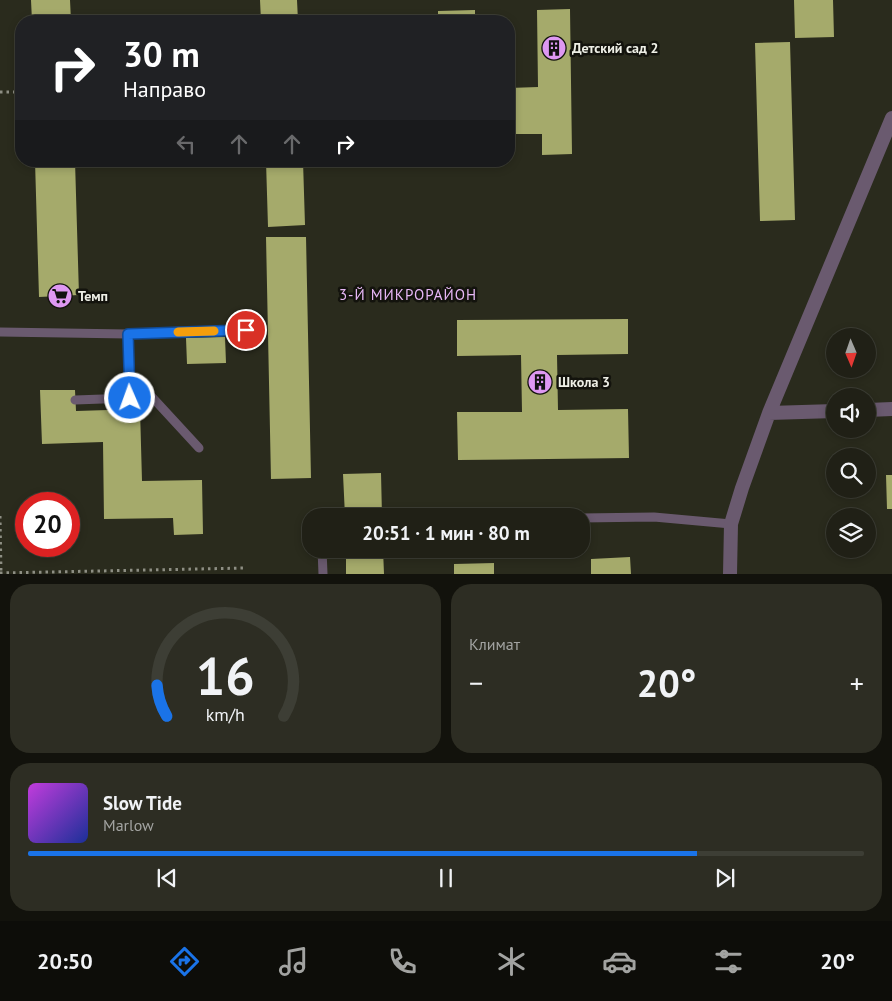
<!DOCTYPE html>
<html lang="ru">
<head>
<meta charset="utf-8">
<style>
	body { margin:0; font-family:"PT Sans",sans-serif; background:#2d2d23; color:#f1f3f6; height:100vh; display:flex; flex-direction:column; font-size:19px; white-space:nowrap }
	* { box-sizing:border-box; margin:0 }
	p { font-size:16px; color:#a2a3a1 }
	.icon { flex:none; width:28px; height:28px; fill:none; stroke:currentColor; stroke-width:2; stroke-linecap:round; stroke-linejoin:round }
	.map { position:relative; height:574px; overflow:hidden }
	.details { display:flex; flex-direction:column; gap:10px; padding:10px; background:#12120c; flex:1 }
	.details>* { flex:none }
	.banner { position:absolute; left:15px; top:15px; width:500px; height:152px; border-radius:20px; box-shadow:0 2px 8px #0003,0 0 0 1px #3d3e35; background:#202124; color:#fff; overflow:hidden }
	.needle { width:32px; rotate:178deg }
	.controls { position:absolute; left:826px; top:328px; display:grid; gap:10px }
	.controls a { display:grid; place-items:center; width:50px; height:50px; border-radius:50%; background:#202016; box-shadow:0 2px 8px #0003,0 0 0 1px #3d3e35; font-size:25px }
	.speed { position:absolute; left:15px; top:492px; display:flex; gap:10px; font-size:25px; font-weight:700; text-align:center }
	.speed>* { display:grid; place-content:center; width:65px; height:65px; border-radius:50%; background:#202016; box-shadow:0 2px 8px #0003,0 0 0 1px #3d3e35; line-height:1 }
	.speed .limit { border:8px solid #d22; background:#fff; color:#111 }
	.pin { position:absolute; display:grid; place-items:center; width:42px; height:42px; color:#fff; margin:-21px; border:2px solid #fff; border-radius:50%; box-shadow:0 1px 5px #0007 }
	.me { position:absolute; width:55px; margin:-28px; rotate:358deg; stroke-linejoin:round; filter:drop-shadow(0 0 4px #0008) }
	.turn { display:flex; align-items:center; gap:18px; height:105px; padding:0 25px; font-size:22px }
	.turn .icon { width:65px; height:65px; stroke-width:2.5 }
	.turn b { display:block; font-size:35px; line-height:42px }
	.lanes { display:flex; align-items:center; height:48px; padding:0 25px; background:#0003; justify-content:center; gap:25px; direction:ltr }
	.lanes .off { opacity:.35 }
	.big { font-size:38px; font-weight:700; line-height:1.1 }
	.details .tile { flex:1; display:flex; flex-direction:column; justify-content:center; gap:8px; min-width:0; padding:0 18px; border-radius:20px; background:#2d2d23 }
	.details .dial { align-items:center; gap:0 }
	.dial svg { height:130px; overflow:visible; fill:none; stroke:#3d3e35; stroke-width:7; stroke-linecap:round; text-anchor:middle }
	.dial text { fill:#f1f3f6; stroke:none }
	.song { display:flex; align-items:center; gap:15px }
	.cover { width:60px; height:60px; border-radius:8px; background:linear-gradient(135deg,hsl(290 70% 55%),hsl(230 70% 35%)) }
	.played { height:5px; border-radius:2px; background:linear-gradient(90deg,#1a73e8 80%,#3d3e35 80%) }
	.keys { display:flex; justify-content:space-around; direction:ltr }
	.heat { display:flex; justify-content:space-between; align-items:center; font-size:28px; direction:ltr }
	.details .tiles { flex:1; display:grid; gap:10px; grid-template-columns:1fr 1fr }
	.tile:last-child { grid-column:span 2 }
	.trip { position:absolute; left:302px; top:508px; width:288px; height:50px; border-radius:20px; background:#202016; box-shadow:0 2px 8px #0003,0 0 0 1px #3d3e35; font-weight:700; line-height:50px; text-align:center }
	.dock { display:flex; height:80px; justify-content:space-around; align-items:center; background:#0d0d09; color:#a2a3a1 }
	.dock .icon { width:35px; height:35px }
	.dock .current { color:#1a73e8 }
	.dock b { font-size:22px; color:#f1f3f6 }
	.map>svg:first-child { display:block }
	.building { fill:#a5aa6b }
	.lines { fill:none; stroke-linecap:round; stroke-linejoin:round }
	.path { stroke:#8e8f84; stroke-width:3; stroke-dasharray:2.5 4; stroke-linecap:butt }
	.service { stroke:#6a5a6f; stroke-width:9 }
	.minor { stroke:#6a5a6f; stroke-width:14 }
	.route-casing { stroke:#114b97; stroke-width:12 }
	.route { stroke:#1a73e8; stroke-width:9 }
	.slow { stroke:#f59e0b; stroke-width:9 }
	.labels { text-anchor:middle; stroke-width:5; stroke-linejoin:round; paint-order:stroke }
	.poi-label { font-size:14px; font-weight:bold; fill:#eeefe6; stroke:#13130d; text-anchor:start }
	.neighbourhood-label { font-size:15px; letter-spacing:1px; fill:#e8b8f7; stroke:#13130d }
</style>
</head>
<body>
<div class="map">
<svg width="892" height="574" viewBox="0 0 892 574">
	<rect width="100%" height="100%" fill="#2a2b1d"/>
	<!-- building -->
	<path class="building" d="M31,0H70L71,21H32Z
		M260,0H297L298,21H261Z
		M794,0H833L834,37L795,38Z
		M570,9L572,154L542,155V134H509V88L538,87L537,10Z
		M475,10V21H438V11Z
		M790,42L795,220L760,221L755,43Z
		M35,161H75L79,295L39,297Z
		M266,161H303L305,225L268,227Z
		M266,237H306L311,478L271,479Z
		M628,319V354L557,355L558,410L628,409L629,458L458,460L457,412H522L521,355L457,356V320Z
		M225,337L226,363L187,364L186,338Z
		M40,390H75L76,411L140,409L142,481L202,480L203,534L174,535L173,518L104,519L103,442L42,444Z
		M381,473L382,516H345L343,474Z
		M886,475H892V509H887Z
		M346,549H383L384,574H346Z
		M630,557L631,574H591V559Z
		M494,563V574H454V564Z"/>
	<g class="lines">
		<!-- path -->
		<path class="path" d="M0,92H21
			M0,516L1,573
			M0,573L246,568"/>
		<!-- service -->
		<path class="service" d="M0,332L128,334L246,331
			M128,334L130,398L152,397L199,448
			M75,400L130,398
			M581,518L654,517L731,524
			M322,549L323,574"/>
		<!-- minor -->
		<path class="minor" d="M868,410L892,409
			M769,413L835,411
			M730,574L731,524L742,488L769,413L892,118"/>
	</g>
	<g class="lines">
		<defs>
			<path id="route" d="M130,398L128,334L246,330"/>
		</defs>
		<!-- route casing -->
		<use href="#route" class="route-casing"/>
		<!-- route -->
		<use href="#route" class="route"/>
		<!-- slow -->
		<path class="slow" d="M178,332L214,331"/>
	</g>
	<!-- icons -->
	<defs>
		<symbol id="building-disc" viewBox="-11 -11 22 22"><circle r="9.5" fill="#de98f2" stroke="#13130d"/><path d="M-4-6H4V6H1V3H-1V6H-4ZM-2.5-4.3h1.7v1.8h-1.7ZM.8-4.3h1.7v1.8H.8ZM-2.5-1h1.7V.8h-1.7ZM.8-1h1.7V.8H.8Z" fill="#111"/></symbol>
		<symbol id="supermarket-disc" viewBox="-11 -11 22 22"><circle r="9.5" fill="#de98f2" stroke="#13130d"/><path d="M-6-5.5h2.5l.6 2H6L4.5 2H-2.5L-4.4-4H-6ZM-1.5 3.2a1.3 1.3 0 1 0 .1 0ZM3 3.2a1.3 1.3 0 1 0 .1 0Z" fill="#111"/></symbol>
	</defs>
	<g fill-rule="evenodd">
		<use href="#building-disc" x="540" y="34" width="28" height="28"/>
		<use href="#supermarket-disc" x="46" y="282" width="28" height="28"/>
		<use href="#building-disc" x="526" y="368" width="28" height="28"/>
	</g>
	<g class="labels">
		<!-- poi labels -->
		<g class="poi-label">
			<text x="572" y="53">Детский сад 2</text>
			<text x="78" y="301">Темп</text>
			<text x="558" y="387">Школа 3</text>
		</g>
		<!-- neighbourhood labels -->
		<g class="neighbourhood-label">
			<text x="408" y="300">3-Й МИКРОРАЙОН</text>
		</g>
	</g>
</svg>
<div class="controls">
<a><svg class="needle" viewBox="-14 -14 28 28"><path d="M0-13l5 13h-10z" fill="#e53935"/><path d="M0 13l5-13h-10z" fill="#a2a3a1"/></svg></a>
<a><svg class="icon" aria-label="sound" viewBox="0 0 24 24"><path d="M4 9h4l5-4v14l-5-4H4zM17 9q2 3 0 6"/></svg></a>
<a><svg class="icon" aria-label="search" viewBox="0 0 24 24"><circle cx="10" cy="10" r="6"/><path d="M15 15l6 6"/></svg></a>
<a><svg class="icon" aria-label="layers" viewBox="0 0 24 24"><path d="M12 4l9 5-9 5-9-5zM3 14l9 5 9-5"/></svg></a>
</div>
<div class="speed"><div class="limit">20</div></div>
<div class="pin" style="left:246px;top:330px;background:#d93025"><svg class="icon" aria-label="arrive" viewBox="0 0 24 24"><path d="M6 21V4h12l-3 4 3 4H6"/></svg></div>
<svg class="me" style="left:130px;top:398px" viewBox="-20 -20 40 40"><circle r="17" fill="#1a73e8" stroke="#fff" stroke-width="3"/><path d="M0-11L8 9 0 5-8 9z" fill="#fff"/></svg>
<div class="trip">20:51 · 1 мин · 80 m</div>
<div class="banner">
<div class="turn"><svg class="icon" aria-label="right" viewBox="0 0 24 24"><path d="M7 20v-9h11M14 6l5 5-5 5"/></svg><div><b>30 m</b>Направо</div></div>
<div class="lanes"><svg class="icon off" aria-label="left" viewBox="0 0 24 24"><path d="M17 20v-9H6M10 6l-5 5 5 5"/></svg><svg class="icon off" aria-label="ahead" viewBox="0 0 24 24"><path d="M12 20V5M6 11l6-6 6 6"/></svg><svg class="icon off" aria-label="ahead" viewBox="0 0 24 24"><path d="M12 20V5M6 11l6-6 6 6"/></svg><svg class="icon" aria-label="right" viewBox="0 0 24 24"><path d="M7 20v-9h11M14 6l5 5-5 5"/></svg></div>
</div>
</div>
<section class="details">
<div class="tiles">
<div class="tile dial"><svg viewBox="0 0 100 80">
<path d="M14 69A42 42 0 1 1 86 69"/>
<path d="M14 69A42 42 0 0 1 8 50" stroke="#1a73e8"/>
<text x="50" y="56" font-size="32" font-weight="700">16</text>
<text x="50" y="72" font-size="11">km/h</text>
</svg></div>
<div class="tile"><p>Климат</p>
<div class="heat"><a>−</a><b class="big">20°</b><a>+</a></div>
</div>
<div class="tile">
<div class="song"><i class="cover"></i><div><b>Slow Tide</b><p>Marlow</p></div></div>
<div class="played"></div>
<div class="keys"><svg class="icon" aria-label="previous" viewBox="0 0 24 24"><path d="M18 5L8 12l10 7zM5 5v14"/></svg><svg class="icon" aria-label="pause" viewBox="0 0 24 24"><path d="M8 5v14M16 5v14"/></svg><svg class="icon" aria-label="next" viewBox="0 0 24 24"><path d="M6 5l10 7-10 7zM19 5v14"/></svg></div>
</div>
</div>
</section>
<nav class="dock">
<b>20:50</b>
<svg class="icon current" aria-label="directions" viewBox="0 0 24 24"><path d="M12 3l9 9-9 9-9-9zM9 14v-3h6M13 9l2 2-2 2"/></svg>
<svg class="icon" aria-label="music" viewBox="0 0 24 24"><path d="M9 18V5l10-2v13"/><circle cx="6" cy="18" r="3"/><circle cx="16" cy="16" r="3"/></svg>
<svg class="icon" aria-label="phone" viewBox="0 0 24 24"><path d="M5 4h4l2 5-3 2q2 4 5 5l2-3 5 2v4C11 20 4 13 5 4z"/></svg>
<svg class="icon" aria-label="climate" viewBox="0 0 24 24"><path d="M12 3v18M4 7l16 10M4 17L20 7"/></svg>
<svg class="icon" aria-label="car" viewBox="0 0 24 24"><path d="M5 17H2v-5l4-1 3-4h7l3 4 3 1v5h-3M9 17h6M6 11h13"/><circle cx="7" cy="17" r="2"/><circle cx="17" cy="17" r="2"/></svg>
<svg class="icon" aria-label="filters" viewBox="0 0 24 24"><path d="M4 7h16M4 17h16"/><circle cx="9" cy="7" r="2"/><circle cx="15" cy="17" r="2"/></svg>
<b>20°</b>
</nav>
</body>
</html>
